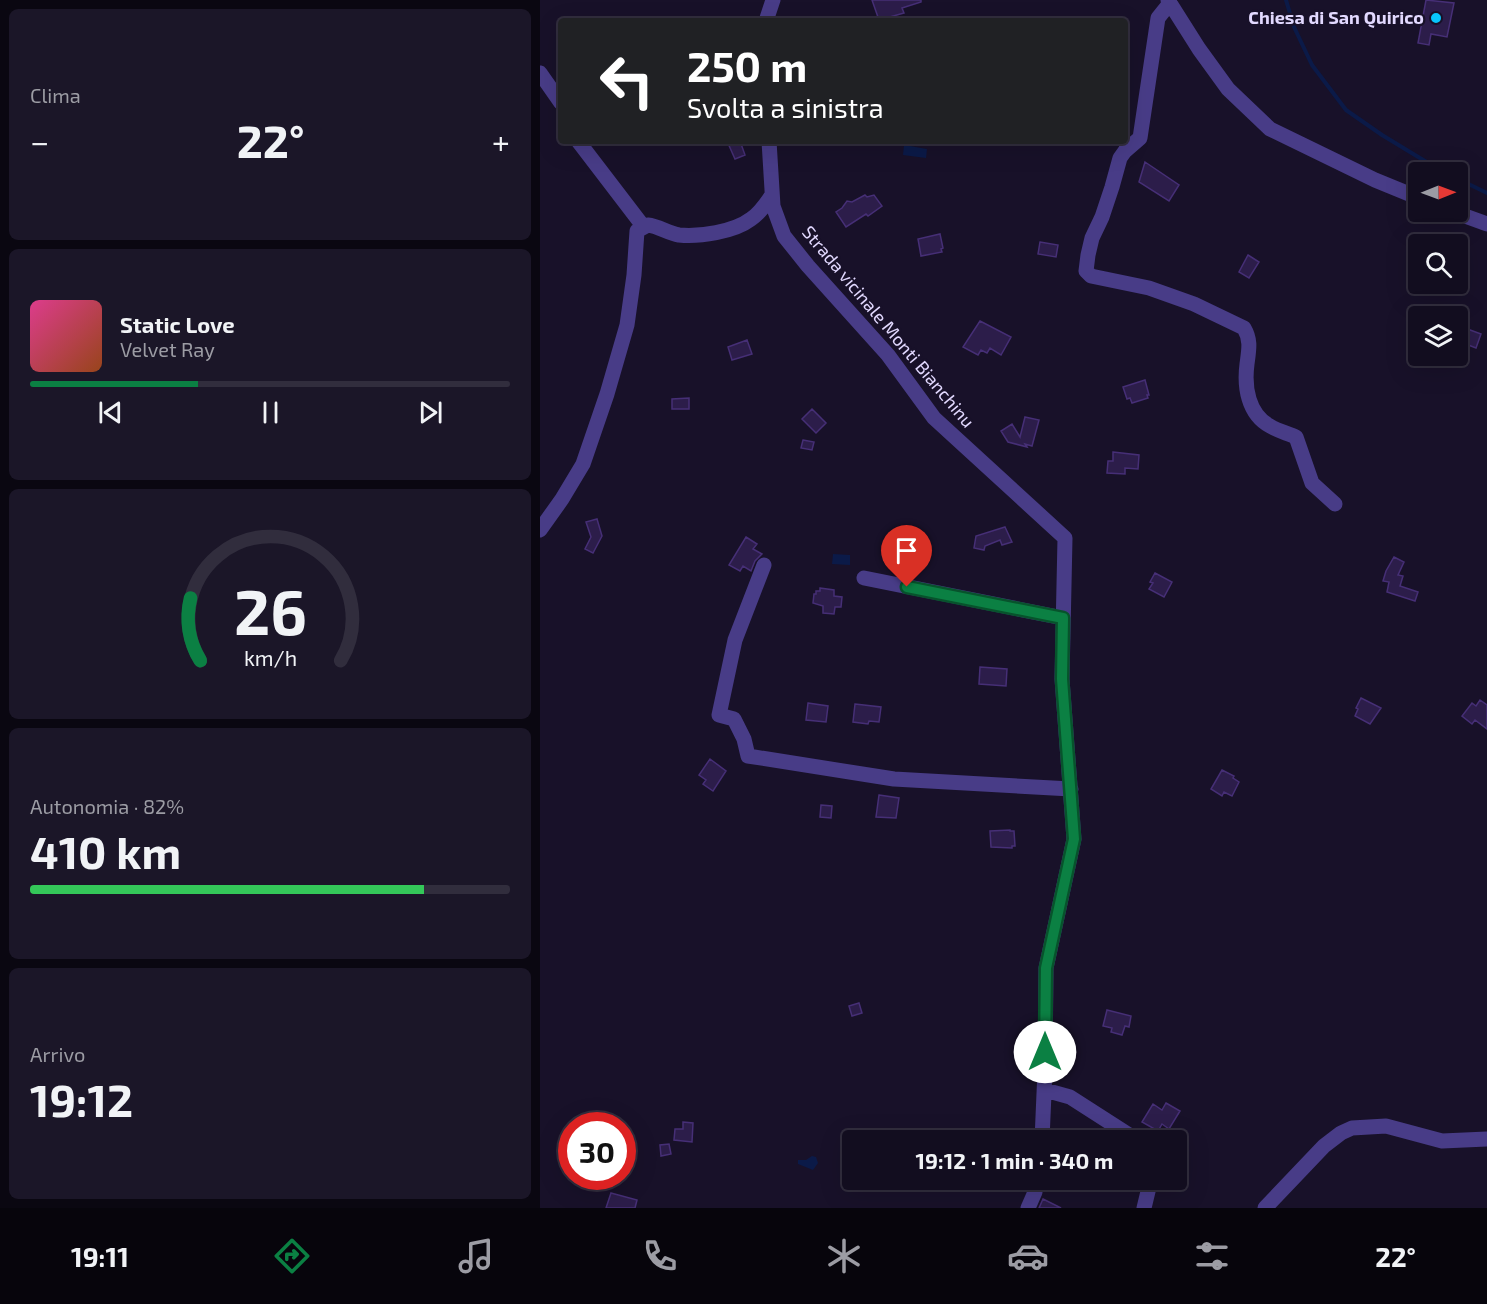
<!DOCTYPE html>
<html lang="it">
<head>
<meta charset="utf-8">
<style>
	body { margin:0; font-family:"Exo 2",sans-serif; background:#1b1628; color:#f1f3f6; height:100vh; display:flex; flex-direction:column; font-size:22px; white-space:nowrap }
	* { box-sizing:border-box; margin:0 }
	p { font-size:20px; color:#9c9ca4 }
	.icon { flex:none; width:33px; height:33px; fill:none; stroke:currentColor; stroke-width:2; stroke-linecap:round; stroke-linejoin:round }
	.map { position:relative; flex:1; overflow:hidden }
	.panel { display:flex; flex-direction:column; gap:9px; padding:9px; background:#0a0711; width:540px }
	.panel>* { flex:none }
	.guide { position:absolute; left:18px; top:18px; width:570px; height:126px; border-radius:6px; box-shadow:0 6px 24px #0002,0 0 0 2px #312d3d; background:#202124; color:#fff; overflow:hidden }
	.needle { width:39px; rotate:89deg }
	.fabs { position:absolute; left:868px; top:162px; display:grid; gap:12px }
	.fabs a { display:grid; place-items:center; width:60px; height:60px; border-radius:6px; background:#120d1f; box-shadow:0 6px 24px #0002,0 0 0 2px #312d3d; font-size:30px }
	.speed { position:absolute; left:18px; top:1112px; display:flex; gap:12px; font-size:30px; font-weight:700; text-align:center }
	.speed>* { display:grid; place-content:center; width:78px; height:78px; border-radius:50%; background:#120d1f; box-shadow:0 6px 24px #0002,0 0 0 2px #312d3d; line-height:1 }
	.speed .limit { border:9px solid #d22; background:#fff; color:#111 }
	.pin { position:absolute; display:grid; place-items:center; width:51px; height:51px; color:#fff; margin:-62px -26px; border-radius:50% 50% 50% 0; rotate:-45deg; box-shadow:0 0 6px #0007 }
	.pin .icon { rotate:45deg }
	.me { position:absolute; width:66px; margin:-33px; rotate:0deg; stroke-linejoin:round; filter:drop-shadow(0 0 4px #0008) }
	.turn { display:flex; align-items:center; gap:21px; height:126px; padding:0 30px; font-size:27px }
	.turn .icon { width:78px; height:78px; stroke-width:2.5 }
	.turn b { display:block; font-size:42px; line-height:51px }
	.big { font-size:45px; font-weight:700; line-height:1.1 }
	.panel .tile { flex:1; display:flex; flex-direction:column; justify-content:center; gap:9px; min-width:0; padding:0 21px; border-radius:9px; background:#1b1628 }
	.panel .dial { align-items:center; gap:0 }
	.dial svg { height:156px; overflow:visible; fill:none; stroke:#312d3d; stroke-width:7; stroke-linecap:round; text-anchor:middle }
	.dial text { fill:#f1f3f6; stroke:none }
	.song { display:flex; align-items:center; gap:18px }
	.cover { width:72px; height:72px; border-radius:9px; background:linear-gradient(135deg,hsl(330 70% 55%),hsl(20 70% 35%)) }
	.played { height:6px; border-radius:3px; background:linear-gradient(90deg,#0b8043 35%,#312d3d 35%) }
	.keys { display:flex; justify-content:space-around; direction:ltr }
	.heat { display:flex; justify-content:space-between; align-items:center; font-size:33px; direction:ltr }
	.charge { height:9px; border-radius:4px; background:linear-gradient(90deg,#34c759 82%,#312d3d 0) }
	.trip { position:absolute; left:302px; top:1130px; width:345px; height:60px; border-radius:6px; background:#120d1f; box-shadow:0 6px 24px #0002,0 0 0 2px #312d3d; font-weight:700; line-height:60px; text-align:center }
	.tab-bar { display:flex; height:96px; justify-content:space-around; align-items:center; background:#07050c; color:#9c9ca4 }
	.tab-bar .icon { width:42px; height:42px }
	.tab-bar .active { color:#0b8043 }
	.tab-bar b { font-size:27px; color:#f1f3f6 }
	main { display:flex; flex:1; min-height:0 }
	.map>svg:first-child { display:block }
	.water { fill:#0b1a48 }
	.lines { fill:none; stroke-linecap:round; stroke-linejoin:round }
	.stream { stroke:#0b1a48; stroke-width:4 }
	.building { fill:#2c1d4a; stroke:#462f76; stroke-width:1.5 }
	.minor { stroke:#483c87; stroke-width:15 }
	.route-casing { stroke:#07532c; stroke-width:15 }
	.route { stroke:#0b8043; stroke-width:10 }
	.poi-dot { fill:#08c6fc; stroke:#181129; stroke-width:2 }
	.labels { text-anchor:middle; stroke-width:4.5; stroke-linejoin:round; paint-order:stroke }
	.poi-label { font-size:18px; font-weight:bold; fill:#e2d9ff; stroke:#181129; text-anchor:end }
	.street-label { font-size:18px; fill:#e2d9ff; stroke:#181129 }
</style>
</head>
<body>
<main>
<section class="panel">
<div class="tile"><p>Clima</p>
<div class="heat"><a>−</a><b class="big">22°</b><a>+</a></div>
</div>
<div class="tile">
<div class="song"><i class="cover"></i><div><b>Static Love</b><p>Velvet Ray</p></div></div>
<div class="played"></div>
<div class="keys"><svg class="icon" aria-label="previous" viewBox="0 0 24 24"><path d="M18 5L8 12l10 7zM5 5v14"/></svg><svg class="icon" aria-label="pause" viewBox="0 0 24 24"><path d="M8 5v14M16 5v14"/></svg><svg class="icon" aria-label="next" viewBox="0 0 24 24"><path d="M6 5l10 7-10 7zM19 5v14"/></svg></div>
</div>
<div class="tile dial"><svg viewBox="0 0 100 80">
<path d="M14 69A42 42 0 1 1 86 69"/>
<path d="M14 69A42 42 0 0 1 9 37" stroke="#0b8043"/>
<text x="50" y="56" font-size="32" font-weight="700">26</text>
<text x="50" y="72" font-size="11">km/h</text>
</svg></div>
<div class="tile"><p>Autonomia · 82%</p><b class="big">410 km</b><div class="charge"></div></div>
<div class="tile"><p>Arrivo</p><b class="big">19:12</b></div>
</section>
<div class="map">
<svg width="947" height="1208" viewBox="0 0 947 1208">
	<rect width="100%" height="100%" fill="#181129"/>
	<!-- water -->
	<path class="water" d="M364,145L387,149L386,158L363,155Z
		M293,554L310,555V565L292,564Z
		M272,1156L276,1157L278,1163L273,1170L258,1164V1160H266Z"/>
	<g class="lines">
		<!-- stream -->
		<path class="stream" d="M746,0L754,27L772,65L806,110L842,135L903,172
			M918,179L947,193"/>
	</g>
	<!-- building -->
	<path class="building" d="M332,0H381V2L362,8L364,13L339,20Z
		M886,0L914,3L907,37L891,34L889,45L878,43Z
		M187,141H200L205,155L195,159Z
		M605,162L639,185L629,201L599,182Z
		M325,195L327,197L334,195L342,206L328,216L326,214L306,227L296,212L302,208L307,201L312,202Z
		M400,234L403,248L401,249L402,252L381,256L378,239Z
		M500,242L518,245L516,257L498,254Z
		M708,255L719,262L709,278L699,272Z
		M440,321L471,337L461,355L450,348L447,353L441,350L438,355L423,347Z
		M922,327L941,334L936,348L918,341Z
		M207,340L212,354L192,360L188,347Z
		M605,380L609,395H607L608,398L592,403L590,398L587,399L583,387Z
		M149,398V409H132V399Z
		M272,409L286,423L276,433L262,419Z
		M485,417L499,420L492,446L485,444L487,447L468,442L461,431L472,424L480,437Z
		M263,440L274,442L272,450L261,448Z
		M573,452L599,455L598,469L585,468V474L567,473L568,461H573Z
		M57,519L62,536L53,553L45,549L51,537L46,522Z
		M465,527L472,542L462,545L460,540L445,546L444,550L434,548L436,536Z
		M206,537L217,544L213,549L222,554L215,561L211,571L203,566L200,571L189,565Z
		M854,557L864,562L858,575L863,576L860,586L878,592L875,601L847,592L849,582L843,581L846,571Z
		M615,573L632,582L624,597L609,589L613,583L610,582Z
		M280,588L294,590V596L302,597L301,607H295L294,614L283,613V606L273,603L274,594H276V591H280Z
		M440,667L467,669L466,686L439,684Z
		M821,698L841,708L830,724L815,716L818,709L816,708Z
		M940,700L947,705V729L935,720L932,724L922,716L932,703L936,706Z
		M268,703L288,706L286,722L266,720Z
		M315,704L341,707L339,722L329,721L328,724L313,722Z
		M170,759L186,771L173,791L163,784L166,780L159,775Z
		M682,770L694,776L693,778L699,782L692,796L684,792L682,796L671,789Z
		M339,795L359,798L356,818L336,817Z
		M281,805L292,806L291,818L280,817Z
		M470,830V831H474L475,846H472V848L451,847L450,831Z
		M319,1003L322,1013L312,1016L309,1006Z
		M567,1010L591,1016L589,1027L585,1026L582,1035L571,1032L572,1028L563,1026Z
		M626,1103L640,1111L629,1129L622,1124L618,1131L602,1122L613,1104L622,1110Z
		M143,1122L153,1123L152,1142L134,1140L135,1129H143Z
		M129,1144L131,1154L121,1156L120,1145Z
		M71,1193L97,1200L95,1208H66Z
		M503,1199L521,1208H499Z"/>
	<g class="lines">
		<!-- minor -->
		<path class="minor" d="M628,0L659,49L688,89L730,129L835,180L879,198
			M630,3L618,18L600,138L585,151L580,158L572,187L562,217L552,238L548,255L546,271L551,276L609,288L654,304L704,328C711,340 709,349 707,364C704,387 708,414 730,426C738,431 747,433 756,437L772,483L795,504
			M226,21L233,0
			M0,73L21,103
			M38,141L103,226
			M229,141L233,206L244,236L268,266L348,355L394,418L525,538L522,679L534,839L506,968L505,1070L502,1140
			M914,212L947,224
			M0,530L22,499L43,464L67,394L87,325L94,275L97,231L108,225C118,226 128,233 139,235C159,237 194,232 211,219C220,213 226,204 232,195
			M224,565L195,640L179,715L194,719L204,739L208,756L354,779L531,789
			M324,578L523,618
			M505,1090L530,1097L597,1140
			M488,1208L495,1192L496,1179
			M604,1208L611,1179
			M725,1208L784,1146L801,1133L812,1128L846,1126L902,1141L947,1139"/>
	</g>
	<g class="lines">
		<defs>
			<path id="route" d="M367,587L523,618L522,679L534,839L506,968L505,1052"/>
		</defs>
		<!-- route casing -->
		<use href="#route" class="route-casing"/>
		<!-- route -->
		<use href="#route" class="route"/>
	</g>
	<!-- markers -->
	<circle class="poi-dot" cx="896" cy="18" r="6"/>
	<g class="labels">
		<!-- poi labels -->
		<g class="poi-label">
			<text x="884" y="24">Chiesa di San Quirico</text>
		</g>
		<!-- street labels -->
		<g class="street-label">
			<text transform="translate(348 327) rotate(50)" y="6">Strada vicinale Monti Bianchinu</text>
		</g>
	</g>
</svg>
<div class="fabs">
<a><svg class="needle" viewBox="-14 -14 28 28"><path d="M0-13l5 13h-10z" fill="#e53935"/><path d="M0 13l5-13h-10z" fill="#9c9ca4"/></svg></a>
<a><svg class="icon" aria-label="search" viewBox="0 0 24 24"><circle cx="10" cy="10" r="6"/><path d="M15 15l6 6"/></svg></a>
<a><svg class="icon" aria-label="layers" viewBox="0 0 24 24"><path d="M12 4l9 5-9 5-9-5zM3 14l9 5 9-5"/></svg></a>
</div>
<div class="speed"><div class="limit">30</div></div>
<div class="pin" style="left:367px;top:587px;background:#d93025"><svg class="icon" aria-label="arrive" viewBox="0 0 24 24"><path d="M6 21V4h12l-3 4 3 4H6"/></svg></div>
<svg class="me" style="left:505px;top:1052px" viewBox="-20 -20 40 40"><circle r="19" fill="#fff"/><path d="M0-13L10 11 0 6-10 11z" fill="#0b8043"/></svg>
<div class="trip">19:12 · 1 min · 340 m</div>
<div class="guide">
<div class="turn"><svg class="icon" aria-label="left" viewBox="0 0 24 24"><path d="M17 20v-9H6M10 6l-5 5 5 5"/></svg><div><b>250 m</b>Svolta a sinistra</div></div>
</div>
</div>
</main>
<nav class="tab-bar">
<b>19:11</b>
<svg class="icon active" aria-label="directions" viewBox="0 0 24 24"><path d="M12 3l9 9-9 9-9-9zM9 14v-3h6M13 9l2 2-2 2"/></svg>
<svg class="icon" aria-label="music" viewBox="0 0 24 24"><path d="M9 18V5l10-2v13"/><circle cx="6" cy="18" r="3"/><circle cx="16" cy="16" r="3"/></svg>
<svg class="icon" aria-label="phone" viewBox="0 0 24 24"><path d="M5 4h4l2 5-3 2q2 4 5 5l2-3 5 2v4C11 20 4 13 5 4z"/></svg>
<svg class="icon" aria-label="climate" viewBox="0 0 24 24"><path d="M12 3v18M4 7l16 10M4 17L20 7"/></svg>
<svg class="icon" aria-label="car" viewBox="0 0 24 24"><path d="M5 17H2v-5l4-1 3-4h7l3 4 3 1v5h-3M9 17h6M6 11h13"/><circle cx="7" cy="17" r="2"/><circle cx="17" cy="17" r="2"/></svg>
<svg class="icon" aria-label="filters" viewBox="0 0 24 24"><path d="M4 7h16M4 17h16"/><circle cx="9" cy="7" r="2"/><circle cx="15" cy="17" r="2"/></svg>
<b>22°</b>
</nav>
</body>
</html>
